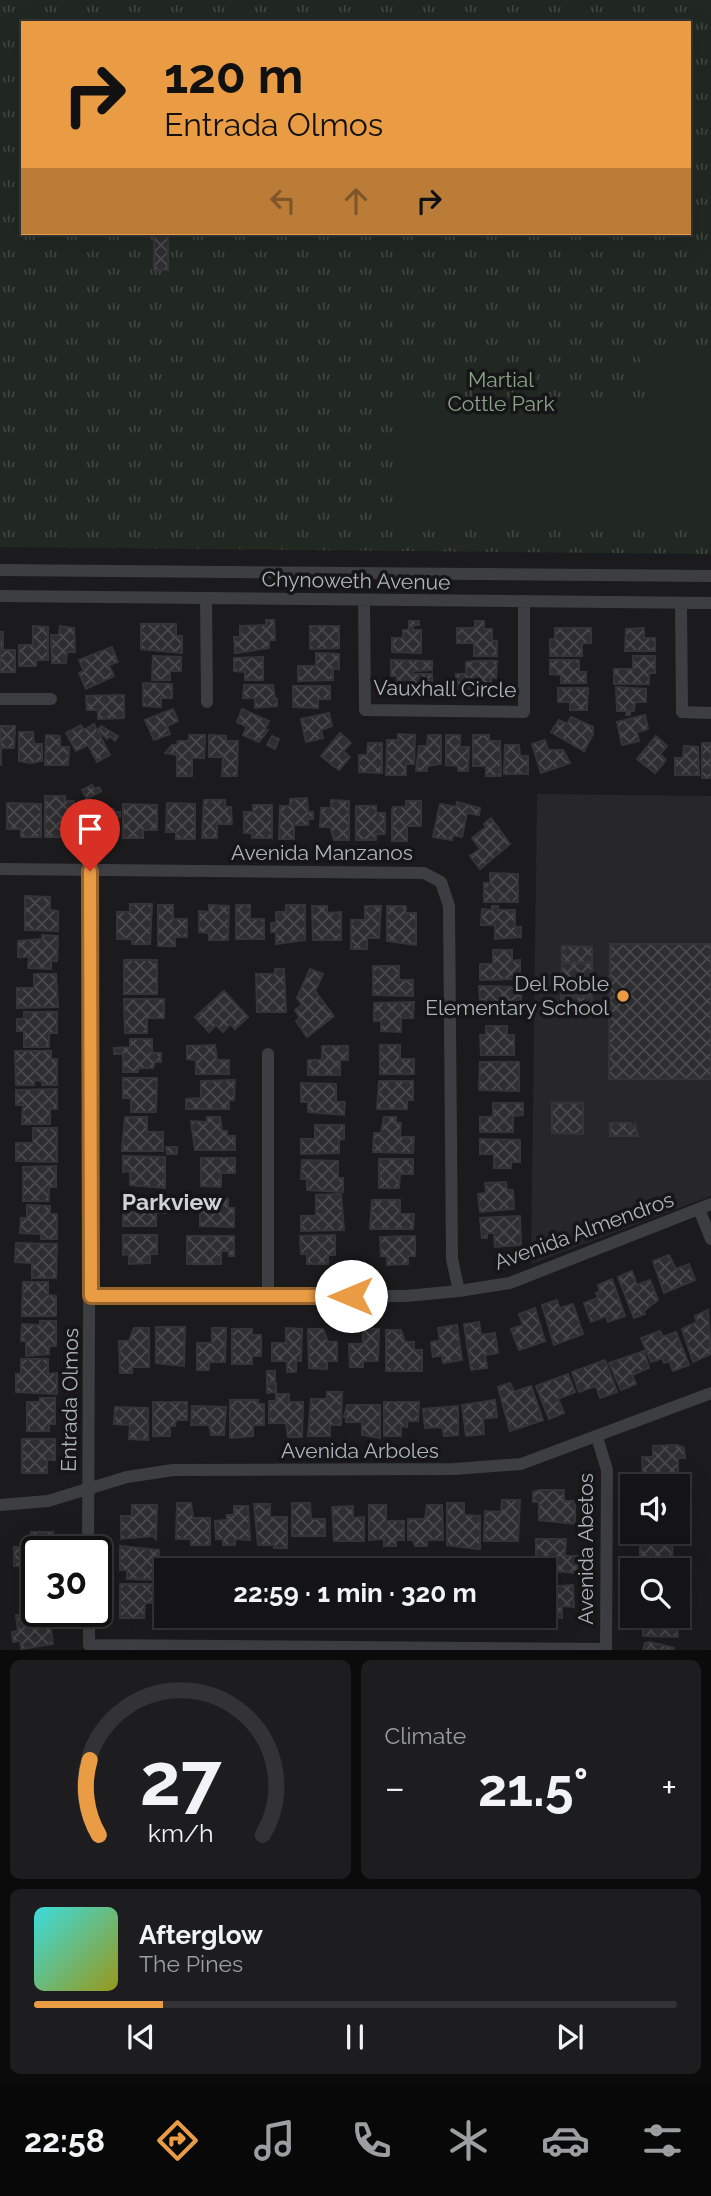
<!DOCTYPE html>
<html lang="en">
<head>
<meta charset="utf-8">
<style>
	body { margin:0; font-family:Raleway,sans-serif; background:#1d1d1f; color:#f1f3f6; height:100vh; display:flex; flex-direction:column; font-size:26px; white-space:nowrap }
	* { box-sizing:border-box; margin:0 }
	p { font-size:23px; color:#9d9ea1 }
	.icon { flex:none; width:38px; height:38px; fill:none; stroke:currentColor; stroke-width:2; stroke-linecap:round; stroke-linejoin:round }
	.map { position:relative; height:1650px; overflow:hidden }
	.drawer { display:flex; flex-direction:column; gap:10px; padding:10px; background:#0b0b0c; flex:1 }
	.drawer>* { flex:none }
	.banner { position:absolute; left:21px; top:21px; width:670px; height:214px; border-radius:0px; box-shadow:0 7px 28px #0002,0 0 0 2px #333335; background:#ea9c45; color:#111; overflow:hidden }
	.controls { position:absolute; left:620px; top:1474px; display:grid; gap:14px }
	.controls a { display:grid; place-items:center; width:70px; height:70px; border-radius:0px; background:#141416; box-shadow:0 7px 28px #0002,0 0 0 2px #333335; font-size:35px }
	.speed { position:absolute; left:21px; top:1536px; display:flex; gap:14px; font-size:35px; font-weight:700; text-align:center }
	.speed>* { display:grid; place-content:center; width:91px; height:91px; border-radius:50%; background:#141416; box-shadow:0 7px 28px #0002,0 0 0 2px #333335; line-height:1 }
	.speed .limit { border:4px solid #111; border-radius:10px; background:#fff; color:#111 }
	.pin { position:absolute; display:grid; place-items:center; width:60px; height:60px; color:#fff; margin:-72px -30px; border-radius:50% 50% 50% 0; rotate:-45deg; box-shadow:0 0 7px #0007 }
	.pin .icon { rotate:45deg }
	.me { position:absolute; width:77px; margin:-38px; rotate:270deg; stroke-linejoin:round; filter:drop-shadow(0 0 5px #0008) }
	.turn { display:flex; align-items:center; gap:24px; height:147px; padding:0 28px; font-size:32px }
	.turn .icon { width:91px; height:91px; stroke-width:2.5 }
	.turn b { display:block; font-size:49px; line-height:60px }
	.lanes { display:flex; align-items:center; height:66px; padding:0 28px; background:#0003; justify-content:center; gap:35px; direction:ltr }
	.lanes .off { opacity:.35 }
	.big { font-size:52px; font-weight:700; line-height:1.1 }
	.drawer .card { flex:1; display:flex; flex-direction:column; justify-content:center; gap:10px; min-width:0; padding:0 24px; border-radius:10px; background:#1d1d1f }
	.drawer .dial { align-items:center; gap:0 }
	.dial svg { height:182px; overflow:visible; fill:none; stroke:#333335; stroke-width:7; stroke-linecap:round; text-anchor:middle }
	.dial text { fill:#f1f3f6; stroke:none }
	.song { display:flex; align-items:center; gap:21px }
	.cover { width:84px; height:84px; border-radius:10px; background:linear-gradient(135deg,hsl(180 70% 55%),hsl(60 70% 35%)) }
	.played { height:7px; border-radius:4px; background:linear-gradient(90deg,#ea9c45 20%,#333335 20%) }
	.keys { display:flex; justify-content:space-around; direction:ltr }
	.heat { display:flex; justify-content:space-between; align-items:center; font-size:38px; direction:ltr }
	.drawer .tiles { flex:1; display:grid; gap:10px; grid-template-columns:1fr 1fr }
	.card:last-child { grid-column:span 2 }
	.trip { position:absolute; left:154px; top:1558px; width:402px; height:70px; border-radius:0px; background:#141416; box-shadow:0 7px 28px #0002,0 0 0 2px #333335; font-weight:700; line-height:70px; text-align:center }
	.dock { display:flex; height:112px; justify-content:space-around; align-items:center; background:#080809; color:#9d9ea1 }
	.dock .icon { width:49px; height:49px }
	.dock .selected { color:#ea9c45 }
	.dock b { font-size:32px; color:#f1f3f6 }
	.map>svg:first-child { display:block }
	.built { fill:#27272a }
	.grass { fill:url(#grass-tufts); fill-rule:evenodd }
	.garden { fill:#212821 }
	.building { fill:url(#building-cross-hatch); stroke:#353539; stroke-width:2 }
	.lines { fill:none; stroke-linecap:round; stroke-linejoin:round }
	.street { stroke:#3c3e42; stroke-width:12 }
	.route-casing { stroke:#98652d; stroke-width:18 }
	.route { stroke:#ea9c45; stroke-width:12 }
	.poi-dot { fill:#ea9c45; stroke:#161618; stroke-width:2.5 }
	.labels { text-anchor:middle; stroke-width:7; stroke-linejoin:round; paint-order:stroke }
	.park-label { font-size:21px; fill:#89a586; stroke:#161618 }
	.street-label { font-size:21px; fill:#aeb4bc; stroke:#161618 }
	.poi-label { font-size:21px; fill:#aeb4bc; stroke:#161618; text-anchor:end }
	.neighbourhood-label { font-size:23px; font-weight:bold; fill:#cfd2d8; stroke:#161618 }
</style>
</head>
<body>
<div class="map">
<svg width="711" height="1650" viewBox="0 0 711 1650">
	<defs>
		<pattern id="grass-tufts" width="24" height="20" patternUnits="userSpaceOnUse" patternTransform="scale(1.75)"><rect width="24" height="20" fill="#212821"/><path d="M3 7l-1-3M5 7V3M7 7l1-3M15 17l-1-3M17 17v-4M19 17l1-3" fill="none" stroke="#3f453f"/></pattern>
		<pattern id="building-cross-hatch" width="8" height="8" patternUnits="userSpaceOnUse" patternTransform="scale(1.75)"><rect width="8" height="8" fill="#2e2e31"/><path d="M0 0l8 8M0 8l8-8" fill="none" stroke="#4a4a4d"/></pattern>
	</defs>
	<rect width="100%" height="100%" fill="#1b1b1d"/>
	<!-- built -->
	<path class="built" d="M537,794L711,796V1196L531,1264Z"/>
	<!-- grass -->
	<path class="grass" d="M0,0H711V554L0,547ZM23,23H690V233H23Z"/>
	<!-- garden -->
	<path class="garden" d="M637,353H711V526L394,522V406L663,407Z"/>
	<!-- building -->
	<path class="building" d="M154,233H168V270H154Z
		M266,620H274L275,640H269V648L235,653L234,637H240V626L266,625Z
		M409,621H419V625H413V630H421V653L392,652V638H403V630H409Z
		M475,621H484V629H492V641H497V656H474V643H457V628H475Z
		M141,624H176V636H182V653L141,649Z
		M33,626L48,627V660H36V666H19V645H33Z
		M60,626L74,628L75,652H67L66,663H52L51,635H59Z
		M310,626H339V648L310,649Z
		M555,628H591V643H582V656H550V639H555Z
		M644,628V638H655V651H625L626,629Z
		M0,632H3V650H15V672H0Z
		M112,647L118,662L109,665L114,676L86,689L79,673L84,671L79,660Z
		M316,653L339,654V669H333V680L298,681V666H316Z
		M153,656L181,657V671H170V680H152Z
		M633,656H655V673H649V684H614V669H633Z
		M263,657V680H245V672L234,671V658Z
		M391,660L432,661V670L413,671V674H432V689L397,688V676H391Z
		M550,660H579V672H586V683H561V675L550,674Z
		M474,661H497L496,678L491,677V688L456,689V674H466V662Z
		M143,683L172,684V698H161V707L143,706Z
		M244,685H273L275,698L272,699H277V706L255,708V698H243Z
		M293,686H330V699H318V708L293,707Z
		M616,687L646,689V702H635L634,711H630V715H626L627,711H617Z
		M558,688H588L587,710H570V702H558Z
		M124,695V718L98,719V710H87L86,696Z
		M173,709L178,721L167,726L170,734L154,740L145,720Z
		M242,709L269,721L265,729L268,730L259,742L243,735L247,727L237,722Z
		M329,713L332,726L321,730L323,738L306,742L301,719Z
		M645,715L648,729L637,732L639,741L622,745L617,722Z
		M571,717L593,727V734L584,751L551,732L559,720L567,724Z
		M94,724L110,755L97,762L88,745L76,751L66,733L81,725L84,730Z
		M0,726H15L14,748H1V766Z
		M101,726L118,736L115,741L110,736L107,739L98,730Z
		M19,732H33L34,744H42V761L31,763L19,761Z
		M340,733L351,743L343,751L350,757L339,770L321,756Z
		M398,734L415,735L414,764H406V775H386L387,740H398Z
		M46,735L60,736V747H69L68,765H45Z
		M189,735H205L204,758H192V776H177V755L165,753L172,745H177L178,741H189Z
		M209,735L226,736V741H238L237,776H222L223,757H209Z
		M428,735H441V764L427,766V771H416L419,746H427Z
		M446,735H460V747H469L468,771H458V766L446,765Z
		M473,735H489V741H500L501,776H486V766H473Z
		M272,736L279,739L275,749L267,745Z
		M656,736L667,746L660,754L666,760L655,773L637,759Z
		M545,740L548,750H563L570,763L541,773L532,744Z
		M368,743H382V773L359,772V755H367Z
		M702,743H711V778H702Z
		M505,745H519L520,756H528V774H504Z
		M684,746L698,747L699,775H675V758H683Z
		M92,785L94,789L99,787L101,791L87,799L82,790Z
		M45,796H65V801H74V813L82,810L79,837H45Z
		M307,798L308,812H313V819H308V825H294V839H279L280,806H290V799Z
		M204,800H225V807H231L232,824H217V838H202Z
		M331,800L349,801V840H334L330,827H320L321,808H331Z
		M406,801H421V826H407V841H392V810L393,807H406Z
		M457,802L480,808L479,815L467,813L462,837L453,835L452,840L433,837L440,804L456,807Z
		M7,803L41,804V837H21V829H7Z
		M167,803L195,804V839H176V832H166Z
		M123,804L157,805V830H143V838H123Z
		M253,805H272V838H252V833H244V812H253Z
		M356,806H376V813H385V834H376V840H356Z
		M85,809H114V812H120V817H114V822H118L117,838H92V831H85Z
		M491,818L510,844L480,869L470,856L480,849L472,838L486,827L484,824Z
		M490,873L518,874V902H484V883H490Z
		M25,896L50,897V910L58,911V931L25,930Z
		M130,904H152L150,944H132V939H117V912H130Z
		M158,905H173V919H187V937H175V946H158Z
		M209,905L229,906L228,940H209V933L199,932V911L209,912Z
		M236,905H250V919H264V939H236Z
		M286,905H305V940L276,944V932H271V923H276V912H286Z
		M312,906H327V913L341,912V940H313Z
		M365,906H381L379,938H367V949H351V920H365Z
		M387,906H406V913H416V945L387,941Z
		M492,906H498V910H515V927H521V937L495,939V925H481L482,909L492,910Z
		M42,935L58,936L57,961H51V969L28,968L29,957H18V941L42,939Z
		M610,944H711V1079H609Z
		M562,946L592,947V962H562Z
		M493,950H512V961L520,960V979L480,980V964H493Z
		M124,960H157V994H124Z
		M562,963H592V979H561Z
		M373,966H399V980H413V996L373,995Z
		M275,969H284L286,1012H257L256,974H275Z
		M310,969L323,974L315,991L334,1016L307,1037L296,1021L300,1018L295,1010L302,1005L297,998Z
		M34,974H56L58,1007L17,1008V988H34Z
		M561,980H592V995H561Z
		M479,986L522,987L520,1015H494V1001H480Z
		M224,991L248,1017L235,1029L230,1024L223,1032L216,1025L209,1032L195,1017Z
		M561,997H592V1013L561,1012Z
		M124,999H164V1018H147V1033H125Z
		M414,1002L413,1018H401V1032L381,1031V1021H374V1003Z
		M24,1012H57V1033H49V1047H24V1031H17V1019H24Z
		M486,1026H507V1035H514V1055H481L480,1035H486Z
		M130,1039H152V1053H161V1062H155L153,1068H138V1072H123V1054H114V1048L130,1047Z
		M215,1045L217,1060H229V1074H196V1060L187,1059V1046Z
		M380,1045H400V1059H414V1074H380Z
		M322,1046H348V1060H340V1075H308V1060H322Z
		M15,1051H51V1059H57V1085H42V1081L34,1080V1085H16Z
		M480,1062H519V1091L479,1090Z
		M123,1078H157L156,1112H131V1098H123Z
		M235,1080L234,1100H229V1109H186V1099L201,1098V1081Z
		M379,1081H413V1100H407V1109H377Z
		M301,1083L336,1084V1102H345L344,1115L308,1112V1102H301Z
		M57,1089V1109H50V1124H22L23,1105H16V1090Z
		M493,1103H523V1115L513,1116V1132H480V1117H493Z
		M552,1103H583V1134L552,1133Z
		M125,1117H147V1132H163V1151H122Z
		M207,1117H220L222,1131H227V1136H235V1150H195L191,1121L207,1122Z
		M384,1117H396V1123H401L400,1137H414L413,1153L373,1152L374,1133H381Z
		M610,1123H631L630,1129L635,1124L638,1136H610Z
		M315,1125H344V1139L339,1140V1153L301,1154V1139H315Z
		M33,1128H57V1162L16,1161V1143H33Z
		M480,1139L520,1140V1162H511V1168H494V1154H480Z
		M166,1147H177V1154H167Z
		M123,1156L165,1157V1188L130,1185V1171L123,1172Z
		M201,1158H235V1173H221V1187L201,1186Z
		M379,1159H413V1174H400L399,1188H379Z
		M302,1160L338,1161V1178H343V1192L307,1190V1179H301Z
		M56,1166V1187H49V1201H23V1167Z
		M506,1182L507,1190H513L514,1209L480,1212L478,1194L486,1193L485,1183Z
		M341,1194L344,1230L301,1231V1216H316V1195Z
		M137,1198H166V1213H156V1226H123V1212H137Z
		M207,1198L228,1199V1208H234V1227L200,1226V1207H207Z
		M372,1200H400V1214H414L413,1229H370Z
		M27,1205L50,1206V1214H57V1239H41V1234L20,1233L21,1218H27Z
		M520,1216L521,1245L495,1247L494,1233H487V1238H482L480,1218Z
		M123,1235H157V1254H150V1263L129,1264V1254L123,1255Z
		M335,1235V1255H328V1264H307V1254H301L300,1236Z
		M187,1236H234V1256H229V1251H221V1264H187Z
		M415,1236V1256H408V1264L387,1265V1256H381L380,1237Z
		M16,1243L57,1244L56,1278H32V1263L15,1262Z
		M669,1255L676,1269L689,1264L695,1280L664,1293L653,1261Z
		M632,1271L637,1285L650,1280L658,1300L644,1311L645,1314L634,1318L618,1277Z
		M612,1279L625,1316L608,1322L606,1316L591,1322L584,1303L598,1298L596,1293L600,1292L598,1285Z
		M23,1282H48V1295L56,1296V1316H22Z
		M557,1300L561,1312L560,1308L573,1304L583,1334L554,1345L542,1305Z
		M535,1308L545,1341L519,1350L511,1329L523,1325L519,1314Z
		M708,1310L711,1354L693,1362L682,1329L697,1322L695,1316Z
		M40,1321H56V1346H49V1354L26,1356V1341H21L22,1324L40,1325Z
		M479,1322L481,1335L495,1333L498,1353L485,1355L487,1368L471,1370L464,1324Z
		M457,1325L462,1360L443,1363L442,1355L433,1357L431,1342L440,1341L438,1328Z
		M156,1327H185L184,1366L156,1363Z
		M134,1328H149V1367H132V1373H120L119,1341H129Z
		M212,1328H226L225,1362H209V1370H197V1343H212Z
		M286,1328L302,1329L301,1361H296V1372H287V1361H272V1343H286Z
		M232,1329H252V1335H261V1356H252V1364H232Z
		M308,1329H323L328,1342H337V1361H327V1369L309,1368Z
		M363,1329H379L378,1361H363V1367H350L349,1344H363Z
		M386,1330H401L405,1342H414V1350H422V1371H386Z
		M660,1331L663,1337L676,1332L689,1365L673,1371L669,1361L664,1363L662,1358L651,1362L641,1338Z
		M644,1351L649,1368L632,1375L636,1384L621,1390L609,1363Z
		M21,1359H48V1374L57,1373V1394L16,1392V1374H21Z
		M605,1360L617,1392L600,1398L596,1386L579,1392L572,1372Z
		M267,1371H275V1382H267Z
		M568,1374L575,1392L558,1399L564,1413L549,1419L536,1386Z
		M276,1383V1392L267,1393V1384Z
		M510,1383L514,1392L531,1386L543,1420L510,1431L498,1387Z
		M327,1392H342L341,1425H330V1436H308L311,1399H327Z
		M276,1394H289V1402H303L302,1437H288L286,1423H269V1401H276Z
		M40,1398H55V1424H49V1431H27V1402H40Z
		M230,1400H258V1404H264V1425H253V1436L230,1438Z
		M495,1400L497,1417L483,1419L484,1434L466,1436L462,1405Z
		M153,1402H187V1420H176L175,1426H170V1436H153Z
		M384,1402H419L418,1421H407V1427L401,1426V1436H384Z
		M347,1405H380V1438L362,1435V1422H346V1417H344Z
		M192,1406L226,1407L224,1435H211L209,1425H191Z
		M458,1406V1435L444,1436L442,1427L425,1428L423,1409Z
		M115,1407L148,1408V1440L129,1439L130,1425L114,1424Z
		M22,1439H55V1460H47V1473H22Z
		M677,1445L684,1448L685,1458H678V1475L667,1476V1484H657V1478H643L642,1457H653V1446Z
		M677,1487H681V1520H677Z
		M539,1490H564V1501H575V1524L539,1520V1502H533V1492Z
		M502,1500H520L518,1541H484L485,1511L501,1512Z
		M177,1503H191L193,1518H210V1545H191V1539H176Z
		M292,1503H310L311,1519H325V1536H292Z
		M447,1503H464V1515L480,1516V1549L447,1545Z
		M254,1504H270V1517H287V1548H274V1541L273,1545H258Z
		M132,1505H157L156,1539L153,1536L121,1539V1516H132Z
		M369,1505H386V1521H404V1540H396V1546H384V1539L369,1540Z
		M427,1505H442L443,1540H427V1546H415L413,1540H408V1519H425Z
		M234,1506H248L250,1540L235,1539V1545H223V1539H216L215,1521L227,1520V1515H234Z
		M353,1506V1518L364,1517V1541H334L332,1507Z
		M656,1531H673L672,1560L640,1559V1538H645V1542H656Z
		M31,1532H53L55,1552H37V1566H14V1547H31Z
		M536,1539H566L565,1556H578L577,1573L536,1570Z
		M120,1546L159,1550L158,1580L127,1579V1570H120Z
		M290,1559H304V1565L291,1570Z
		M675,1564V1570H642V1565Z
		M25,1577H37V1605L25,1606V1596H20V1578Z
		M677,1578H682V1598H677Z
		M120,1584H161V1603H145L144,1618H120Z
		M573,1585L574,1607L562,1606V1618L532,1616L544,1615V1587Z
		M677,1603L678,1637L643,1636V1621L657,1620V1615H677Z
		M41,1612L43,1625L50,1624L53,1644L21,1649L20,1641L13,1642L12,1632L18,1631L16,1615Z
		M650,1642L674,1648L673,1650H643L645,1643Z"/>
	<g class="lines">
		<!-- street -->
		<path class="street" d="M0,570L711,576
			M0,596L711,603
			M206,598L207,702
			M364,600L365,710L524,712V602
			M681,603L682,712L711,713
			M0,699H51
			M0,869L424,873L441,882L449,906L452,1259L459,1291
			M268,1054V1295
			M699,1209L711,1239
			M91,1296H406L459,1291L510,1283L711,1204
			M0,1505L48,1501L127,1477L173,1470L454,1469L521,1464L711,1393
			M88,1552L91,871
			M89,1612V1645L606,1649L607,1470L597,1437"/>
	</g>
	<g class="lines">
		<defs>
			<path id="route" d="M90,871L91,1296H351"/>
		</defs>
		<!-- route casing -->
		<use href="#route" class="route-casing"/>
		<!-- route -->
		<use href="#route" class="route"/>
	</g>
	<!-- markers -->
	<circle class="poi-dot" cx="623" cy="996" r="7"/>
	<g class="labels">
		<!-- park labels -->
		<g class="park-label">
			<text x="501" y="387">Martial<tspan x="501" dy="24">Cottle Park</tspan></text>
		</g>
		<!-- street labels -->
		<g class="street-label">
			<text transform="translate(356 581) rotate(1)" y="7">Chynoweth Avenue</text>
			<text transform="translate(445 689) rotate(1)" y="7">Vauxhall Circle</text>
			<text x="322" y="860">Avenida Manzanos</text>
			<text transform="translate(584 1231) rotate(-20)" y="7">Avenida Almendros</text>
			<text transform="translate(70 1400) rotate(-89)" y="7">Entrada Olmos</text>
			<text x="360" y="1458">Avenida Arboles</text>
			<text transform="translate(586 1549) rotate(-90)" y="7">Avenida Abetos</text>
		</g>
		<!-- poi labels -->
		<g class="poi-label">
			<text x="609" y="991">Del Roble<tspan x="609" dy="24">Elementary School</tspan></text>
		</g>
		<!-- neighbourhood labels -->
		<g class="neighbourhood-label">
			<text x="172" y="1210">Parkview</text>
		</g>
	</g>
</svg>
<div class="controls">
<a><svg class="icon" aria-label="sound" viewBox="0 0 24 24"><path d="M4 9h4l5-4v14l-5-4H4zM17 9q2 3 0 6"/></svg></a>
<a><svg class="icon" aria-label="search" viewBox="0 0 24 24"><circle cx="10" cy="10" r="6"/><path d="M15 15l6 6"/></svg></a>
</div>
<div class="speed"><div class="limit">30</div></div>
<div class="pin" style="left:90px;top:871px;background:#d93025"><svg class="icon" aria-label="arrive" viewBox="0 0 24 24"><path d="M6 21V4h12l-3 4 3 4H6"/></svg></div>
<svg class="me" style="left:351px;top:1296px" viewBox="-20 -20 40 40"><circle r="19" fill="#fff"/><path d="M0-13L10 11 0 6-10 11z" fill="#ea9c45"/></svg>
<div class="trip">22:59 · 1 min · 320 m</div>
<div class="banner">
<div class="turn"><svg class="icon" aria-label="right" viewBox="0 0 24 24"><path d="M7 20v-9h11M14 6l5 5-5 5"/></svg><div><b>120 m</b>Entrada Olmos</div></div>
<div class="lanes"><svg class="icon off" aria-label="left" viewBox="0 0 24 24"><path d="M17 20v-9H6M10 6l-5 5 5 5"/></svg><svg class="icon off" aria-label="ahead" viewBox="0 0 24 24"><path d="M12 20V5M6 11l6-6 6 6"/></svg><svg class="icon" aria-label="right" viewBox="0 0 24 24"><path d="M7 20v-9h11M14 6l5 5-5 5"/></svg></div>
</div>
</div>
<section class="drawer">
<div class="tiles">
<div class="card dial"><svg viewBox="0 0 100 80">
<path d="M14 69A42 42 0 1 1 86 69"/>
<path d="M14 69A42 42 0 0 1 10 36" stroke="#ea9c45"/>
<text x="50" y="56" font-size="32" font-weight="700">27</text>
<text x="50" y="72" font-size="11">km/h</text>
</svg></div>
<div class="card"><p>Climate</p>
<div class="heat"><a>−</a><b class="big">21.5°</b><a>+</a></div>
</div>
<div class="card">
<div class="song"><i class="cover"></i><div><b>Afterglow</b><p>The Pines</p></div></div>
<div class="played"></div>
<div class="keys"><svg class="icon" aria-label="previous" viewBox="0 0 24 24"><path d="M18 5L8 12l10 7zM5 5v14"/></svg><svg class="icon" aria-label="pause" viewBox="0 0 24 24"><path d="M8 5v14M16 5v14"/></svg><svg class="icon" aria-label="next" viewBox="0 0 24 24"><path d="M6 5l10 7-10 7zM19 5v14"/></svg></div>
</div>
</div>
</section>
<nav class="dock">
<b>22:58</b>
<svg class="icon selected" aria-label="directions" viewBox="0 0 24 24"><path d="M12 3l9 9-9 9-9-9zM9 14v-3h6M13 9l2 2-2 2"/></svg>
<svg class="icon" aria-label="music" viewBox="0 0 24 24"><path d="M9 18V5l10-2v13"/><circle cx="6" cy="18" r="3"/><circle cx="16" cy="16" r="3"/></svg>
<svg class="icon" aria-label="phone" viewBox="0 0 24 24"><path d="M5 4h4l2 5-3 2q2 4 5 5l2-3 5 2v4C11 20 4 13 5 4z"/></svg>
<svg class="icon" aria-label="climate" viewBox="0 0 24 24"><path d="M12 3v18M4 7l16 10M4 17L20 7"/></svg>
<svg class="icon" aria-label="car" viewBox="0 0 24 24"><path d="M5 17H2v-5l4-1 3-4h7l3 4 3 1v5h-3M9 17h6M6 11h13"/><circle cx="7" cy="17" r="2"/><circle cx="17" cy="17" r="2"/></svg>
<svg class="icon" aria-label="filters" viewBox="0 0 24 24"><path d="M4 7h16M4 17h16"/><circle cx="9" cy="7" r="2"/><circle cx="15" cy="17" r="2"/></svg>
</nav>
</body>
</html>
